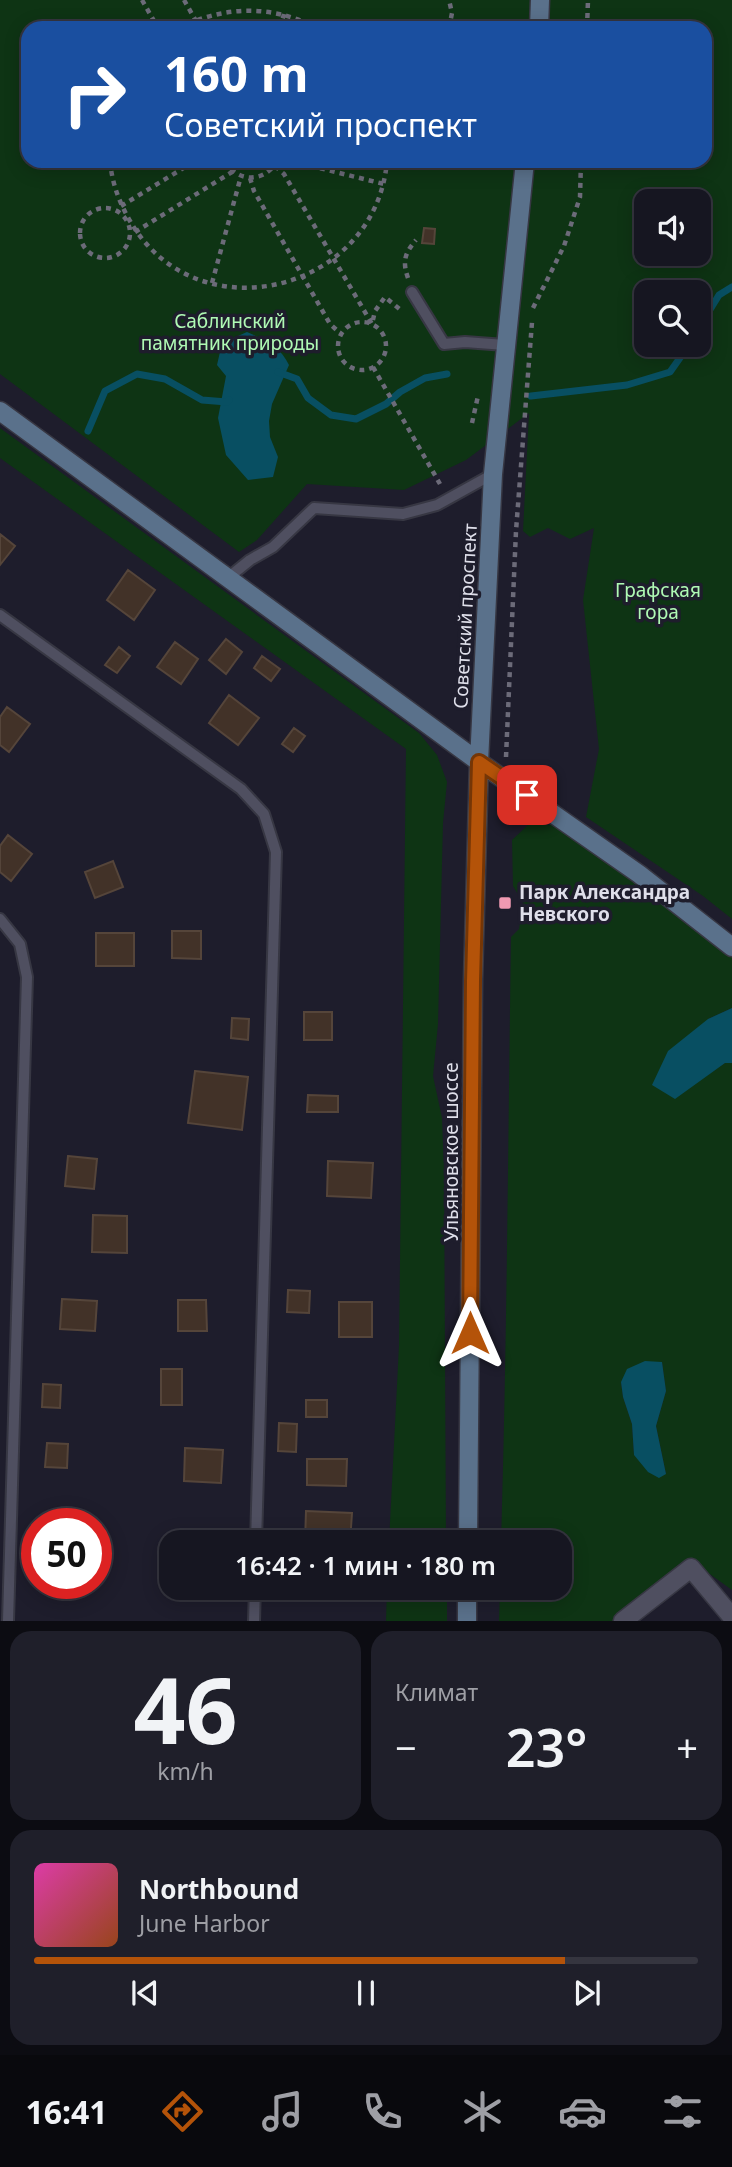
<!DOCTYPE html>
<html lang="ru">
<head>
<meta charset="utf-8">
<style>
	body { margin:0; font-family:"Noto Sans",sans-serif; background:#1f1f2a; color:#f1f3f6; height:100vh; display:flex; flex-direction:column; font-size:26px; white-space:nowrap }
	* { box-sizing:border-box; margin:0 }
	p { font-size:23px; color:#9e9fa5 }
	.icon { flex:none; width:38px; height:38px; fill:none; stroke:currentColor; stroke-width:2; stroke-linecap:round; stroke-linejoin:round }
	.map { position:relative; height:1621px; overflow:hidden }
	.details { display:flex; flex-direction:column; gap:10px; padding:10px; background:#0c0c12; flex:1 }
	.details>* { flex:none }
	.guide { position:absolute; left:21px; top:21px; width:691px; height:147px; border-radius:21px; box-shadow:0 4px 18px #0003,0 0 0 2px #35353f; background:#1a4fa0; color:#fff; overflow:hidden }
	.tools { position:absolute; left:634px; top:189px; display:grid; gap:14px }
	.tools a { display:grid; place-items:center; width:77px; height:77px; border-radius:14px; background:#161621; box-shadow:0 4px 18px #0003,0 0 0 2px #35353f; font-size:35px }
	.speed { position:absolute; left:21px; top:1508px; display:flex; gap:14px; font-size:35px; font-weight:700; text-align:center }
	.speed>* { display:grid; place-content:center; width:91px; height:91px; border-radius:50%; background:#161621; box-shadow:0 4px 18px #0003,0 0 0 2px #35353f; line-height:1 }
	.speed .limit { border:10px solid #d22; background:#fff; color:#111 }
	.pin { position:absolute; display:grid; place-items:center; width:60px; height:60px; color:#fff; margin:-30px; border-radius:14px; box-shadow:0 4px 10px #0006 }
	.me { position:absolute; width:77px; margin:-38px; rotate:0deg; stroke-linejoin:round; filter:drop-shadow(0 0 5px #0008) }
	.turn { display:flex; align-items:center; gap:24px; height:147px; padding:0 28px; font-size:32px }
	.turn .icon { width:91px; height:91px; stroke-width:2.5 }
	.turn b { display:block; font-size:49px; line-height:60px }
	.big { font-size:52px; font-weight:600; line-height:1.1 }
	.details .tile { flex:1; display:flex; flex-direction:column; justify-content:center; gap:10px; min-width:0; padding:0 24px; border-radius:21px; background:#1f1f2a }
	.details .dial { align-items:center; gap:0 }
	.dial b { font-size:91px; line-height:1 }
	.song { display:flex; align-items:center; gap:21px }
	.cover { width:84px; height:84px; border-radius:10px; background:linear-gradient(135deg,hsl(320 70% 55%),hsl(20 70% 35%)) }
	.played { height:7px; border-radius:4px; background:linear-gradient(90deg,#b45309 80%,#35353f 80%) }
	.keys { display:flex; justify-content:space-around; direction:ltr }
	.heat { display:flex; justify-content:space-between; align-items:center; font-size:38px; direction:ltr }
	.details .tiles { flex:1; display:grid; gap:10px; grid-template-columns:1fr 1fr }
	.tile:last-child { grid-column:span 2 }
	.trip { position:absolute; left:159px; top:1530px; width:413px; height:70px; border-radius:21px; background:#161621; box-shadow:0 4px 18px #0003,0 0 0 2px #35353f; font-weight:600; line-height:70px; text-align:center }
	.dock { display:flex; height:112px; justify-content:space-around; align-items:center; background:#09090d; color:#9e9fa5 }
	.dock .icon { width:49px; height:49px }
	.dock .on { color:#b45309 }
	.dock b { font-size:32px; color:#f1f3f6 }
	.map>svg:first-child { display:block }
	.green { fill:#0e3414; fill-rule:evenodd }
	.water { fill:#084f62 }
	.lines { fill:none; stroke-linecap:round; stroke-linejoin:round }
	.stream { stroke:#084f62; stroke-width:7 }
	.building { fill:#423228; stroke:#55453a; stroke-width:2 }
	.lane-casing { stroke:#373743; stroke-width:14 }
	.street-casing { stroke:#373743; stroke-width:21 }
	.secondary-casing { stroke:#373743; stroke-width:21 }
	.path { stroke:#6c6b79; stroke-width:4.5; stroke-dasharray:5 5; stroke-linecap:butt }
	.lane { stroke:#4f4f60; stroke-width:10 }
	.street { stroke:#4f4f60; stroke-width:18 }
	.secondary { stroke:#5a718b; stroke-width:18 }
	.route-casing { stroke:#753606; stroke-width:18 }
	.route { stroke:#b45309; stroke-width:12 }
	.poi-dot { fill:#f19ab2; stroke:#1e1d2c; stroke-width:2.5 }
	.labels { text-anchor:middle; stroke-width:7; stroke-linejoin:round; paint-order:stroke }
	.park-label { font-size:19px; fill:#aff9b4; stroke:#1e1d2c }
	.street-label { font-size:19px; fill:#dfdfea; stroke:#1e1d2c }
	.poi-label { font-size:19px; font-weight:bold; fill:#dfdfea; stroke:#1e1d2c; text-anchor:start }
</style>
</head>
<body>
<div class="map">
<svg width="732" height="1621" viewBox="0 0 732 1621">
	<rect width="100%" height="100%" fill="#1e1d2c"/>
	<!-- green -->
	<path class="green" d="M0,0H732V919L703,896L586,817L599,749L583,600L594,528L570,539L548,528L530,537L523,531L529,413L466,460L404,490L307,484L257,540L239,552L0,374ZM28,28H705V161H28ZM646,201H698V254H646ZM646,292H698V345H646Z
		M0,428L419,733L437,755L447,782L443,823L438,1024L433,1076L442,1118L444,1173L446,1542H389L399,1346L406,749L0,458Z
		M528,825H552L688,919L732,955V1008L708,1019L701,1079L725,1063H732V1590L689,1559L612,1621H499L500,1587H560V1542H501C507,1340 508,1139 511,937L519,929L523,903L513,886L512,840ZM662,1362L666,1391L656,1426L666,1474L634,1455L632,1424L623,1397L621,1382Z
		M387,1587H447V1621H386Z"/>
	<!-- water -->
	<path class="water" d="M247,332C265,340 281,347 289,365L272,404L269,421L270,437L278,457L273,477L248,480L226,455L218,418L226,376L217,365L222,343Z
		M732,1008V1063H725L675,1099L652,1085L668,1051L708,1019Z
		M645,1361L662,1362L666,1391L656,1426L666,1474L659,1478L648,1472L634,1455L632,1424L623,1397L621,1382L627,1369Z"/>
	<g class="lines">
		<!-- stream -->
		<path class="stream" d="M698,329L719,295L732,287
			M278,372L297,379L308,398L331,415L356,419L386,404L400,392L425,378L447,374
			M531,396L627,385L670,372L689,345
			M88,431L105,391L137,374L165,379L202,400L227,402L229,400"/>
	</g>
	<!-- building -->
	<path class="building" d="M424,228L435,229L434,244L422,243Z
		M0,534L15,546L0,565Z
		M128,570L155,590L134,620L107,600Z
		M226,639L242,652L226,674L209,660Z
		M175,642L198,659L181,684L157,667Z
		M119,647L130,656L117,673L105,665Z
		M262,656L280,669L271,681L254,668Z
		M229,695L259,718L238,745L209,723Z
		M7,707L30,724L9,752L0,745V717Z
		M294,728L305,736L293,752L282,744Z
		M8,835L32,854L11,881L0,872V846Z
		M113,861L123,887L95,898L85,872Z
		M172,931H201V959L172,958Z
		M96,933H134V966H96Z
		M304,1012H332V1040H304Z
		M232,1018L249,1019L248,1040L231,1038Z
		M195,1071L248,1077L242,1130L188,1123Z
		M308,1095L338,1096V1112H307Z
		M68,1156L97,1159L94,1189L65,1186Z
		M328,1161L373,1163L371,1198L327,1196Z
		M93,1215L127,1216V1253L92,1252Z
		M288,1290L310,1291L309,1313L287,1312Z
		M62,1299L97,1301L95,1331L60,1329Z
		M178,1300H206L207,1331H178Z
		M339,1302H372V1337H339Z
		M161,1369H182V1405H161Z
		M43,1384L61,1385L60,1408L42,1407Z
		M306,1400H327V1417H306Z
		M279,1423L297,1424L296,1452L278,1451Z
		M47,1443L68,1444L67,1468L45,1467Z
		M185,1448L223,1450L221,1483L184,1481Z
		M307,1459H347L346,1486L307,1485Z
		M306,1511L352,1513L350,1542H305Z"/>
	<g class="lines">
		<defs>
			<path id="lane" d="M412,292L444,344L465,342L505,345
				M229,577L250,560L273,547L314,508L403,514L437,505L493,474
				M0,615L241,789L264,814L276,852L256,1542
				M0,919L20,944L27,977L8,1621
				M254,1621L255,1587"/>
			<path id="street" d="M623,1621L691,1568L732,1617"/>
			<path id="secondary" d="M539,28L540,0
				M0,411L479,762L639,874L732,947
				M468,1542L473,980L479,762L493,474L525,161
				M467,1621V1587"/>
		</defs>
		<!-- lane casing -->
		<use href="#lane" class="lane-casing"/>
		<!-- street casing -->
		<use href="#street" class="street-casing"/>
		<!-- secondary casing -->
		<use href="#secondary" class="secondary-casing"/>
		<!-- path -->
		<path class="path" d="M142,0L158,28
			M184,0L200,28
			M179,28C226,5 272,5 318,28
			M280,28L284,14
			M449,28L452,13L449,0
			M587,28L588,0
			M110,161C112,183 119,202 130,221C197,337 376,292 387,161
			M225,161C237,183 265,183 277,161
			M291,161L384,184
			M275,166L284,174L372,324L375,311L385,297L403,312
			M250,178L254,191L330,324L341,334
			M121,206L195,161
			M80 233a25 25 0 1 1 50 0a25 25 0 1 1-50 0Z
			M135,232L232,172
			M408,278C402,261 405,253 416,240
			M212,283L241,176
			M533,308L564,246L580,197L581,161
			M338 346a24 24 0 1 1 48 0a24 24 0 1 1-48 0Z
			M373,367L440,484
			M472,423L478,396
			M506,757L516,531L532,322"/>
		<!-- lane -->
		<use href="#lane" class="lane"/>
		<!-- street -->
		<use href="#street" class="street"/>
		<!-- secondary -->
		<use href="#secondary" class="secondary"/>
	</g>
	<g class="lines">
		<defs>
			<path id="route" d="M470,1333L473,981L479,762L527,795"/>
		</defs>
		<!-- route casing -->
		<use href="#route" class="route-casing"/>
		<!-- route -->
		<use href="#route" class="route"/>
	</g>
	<!-- markers -->
	<rect class="poi-dot" x="498" y="896" width="14" height="14" rx="3.5"/>
	<g class="labels">
		<!-- park labels -->
		<g class="park-label">
			<text x="230" y="328">Саблинский<tspan x="230" dy="22">памятник природы</tspan></text>
			<text x="658" y="597">Графская<tspan x="658" dy="22">гора</tspan></text>
		</g>
		<!-- street labels -->
		<g class="street-label">
			<text transform="translate(465 616) rotate(-87)" y="7">Советский проспект</text>
			<text transform="translate(451 1152) rotate(-90)" y="7">Ульяновское шоссе</text>
		</g>
		<!-- poi labels -->
		<g class="poi-label">
			<text x="519" y="899">Парк Александра<tspan x="519" dy="22">Невского</tspan></text>
		</g>
	</g>
</svg>
<div class="tools">
<a><svg class="icon" aria-label="sound" viewBox="0 0 24 24"><path d="M4 9h4l5-4v14l-5-4H4zM17 9q2 3 0 6"/></svg></a>
<a><svg class="icon" aria-label="search" viewBox="0 0 24 24"><circle cx="10" cy="10" r="6"/><path d="M15 15l6 6"/></svg></a>
</div>
<div class="speed"><div class="limit">50</div></div>
<div class="pin" style="left:527px;top:795px;background:#d93025"><svg class="icon" aria-label="arrive" viewBox="0 0 24 24"><path d="M6 21V4h12l-3 4 3 4H6"/></svg></div>
<svg class="me" style="left:470px;top:1333px" viewBox="-20 -20 40 40"><path d="M0-17L14 15 0 8-14 15z" fill="#b45309" stroke="#fff" stroke-width="4"/></svg>
<div class="trip">16:42 · 1 мин · 180 m</div>
<div class="guide">
<div class="turn"><svg class="icon" aria-label="right" viewBox="0 0 24 24"><path d="M7 20v-9h11M14 6l5 5-5 5"/></svg><div><b>160 m</b>Советский проспект</div></div>
</div>
</div>
<section class="details">
<div class="tiles">
<div class="tile dial"><b>46</b><p>km/h</p></div>
<div class="tile"><p>Климат</p>
<div class="heat"><a>−</a><b class="big">23°</b><a>+</a></div>
</div>
<div class="tile">
<div class="song"><i class="cover"></i><div><b>Northbound</b><p>June Harbor</p></div></div>
<div class="played"></div>
<div class="keys"><svg class="icon" aria-label="previous" viewBox="0 0 24 24"><path d="M18 5L8 12l10 7zM5 5v14"/></svg><svg class="icon" aria-label="pause" viewBox="0 0 24 24"><path d="M8 5v14M16 5v14"/></svg><svg class="icon" aria-label="next" viewBox="0 0 24 24"><path d="M6 5l10 7-10 7zM19 5v14"/></svg></div>
</div>
</div>
</section>
<nav class="dock">
<b>16:41</b>
<svg class="icon on" aria-label="directions" viewBox="0 0 24 24"><path d="M12 3l9 9-9 9-9-9zM9 14v-3h6M13 9l2 2-2 2"/></svg>
<svg class="icon" aria-label="music" viewBox="0 0 24 24"><path d="M9 18V5l10-2v13"/><circle cx="6" cy="18" r="3"/><circle cx="16" cy="16" r="3"/></svg>
<svg class="icon" aria-label="phone" viewBox="0 0 24 24"><path d="M5 4h4l2 5-3 2q2 4 5 5l2-3 5 2v4C11 20 4 13 5 4z"/></svg>
<svg class="icon" aria-label="climate" viewBox="0 0 24 24"><path d="M12 3v18M4 7l16 10M4 17L20 7"/></svg>
<svg class="icon" aria-label="car" viewBox="0 0 24 24"><path d="M5 17H2v-5l4-1 3-4h7l3 4 3 1v5h-3M9 17h6M6 11h13"/><circle cx="7" cy="17" r="2"/><circle cx="17" cy="17" r="2"/></svg>
<svg class="icon" aria-label="filters" viewBox="0 0 24 24"><path d="M4 7h16M4 17h16"/><circle cx="9" cy="7" r="2"/><circle cx="15" cy="17" r="2"/></svg>
</nav>
</body>
</html>
